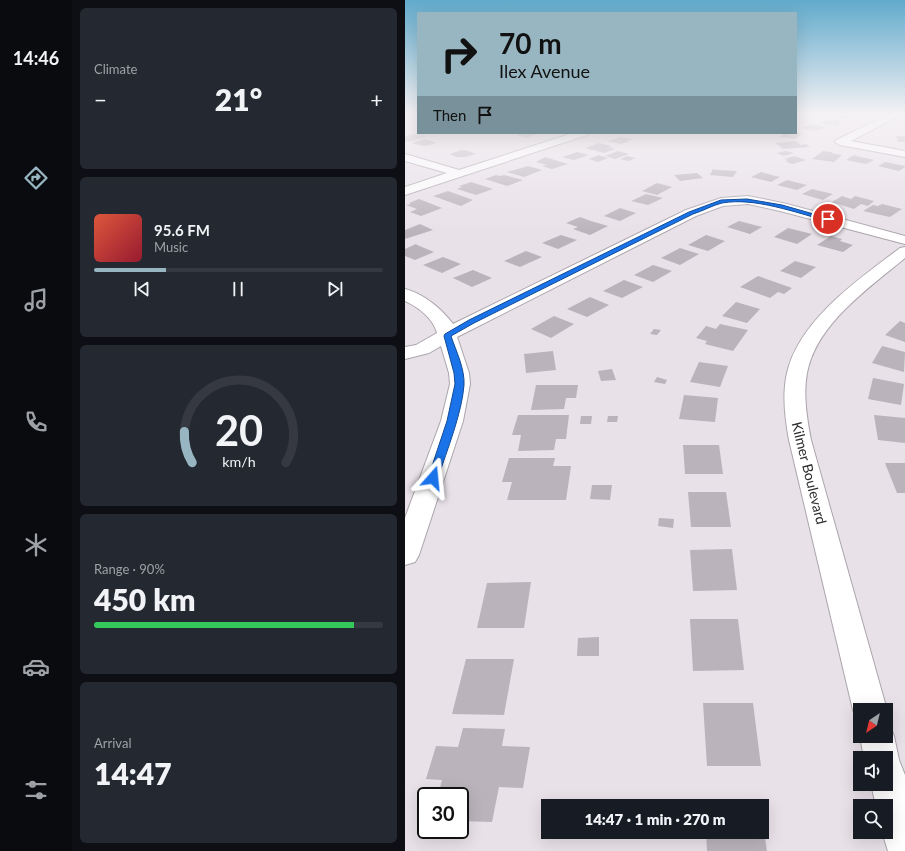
<!DOCTYPE html>
<html lang="en">
<head>
<meta charset="utf-8">
<style>
	body { margin:0; font-family:Lato,sans-serif; background:#242831; color:#f1f3f6; height:100vh; display:flex; flex-direction:column; font-size:15px; white-space:nowrap }
	* { box-sizing:border-box; margin:0 }
	p { font-size:13px; color:#9ea1a6 }
	.icon { flex:none; width:22px; height:22px; fill:none; stroke:currentColor; stroke-width:2; stroke-linecap:round; stroke-linejoin:round }
	.map { position:relative; flex:1; overflow:hidden }
	.panel { display:flex; flex-direction:column; gap:8px; padding:8px; background:#0d0f14; width:333px }
	.panel>* { flex:none }
	.banner { position:absolute; left:12px; top:12px; width:380px; height:122px; border-radius:0px; box-shadow:0 4px 16px #0002; background:#98b6c1; color:#111; overflow:hidden }
	.needle { width:26px; rotate:215deg }
	.buttons { position:absolute; left:448px; top:703px; display:grid; gap:8px }
	.buttons a { display:grid; place-items:center; width:40px; height:40px; border-radius:0px; background:#171b24; box-shadow:0 4px 16px #0002; font-size:20px }
	.speed { position:absolute; left:12px; top:787px; display:flex; gap:8px; font-size:20px; font-weight:700; text-align:center }
	.speed>* { display:grid; place-content:center; width:52px; height:52px; border-radius:50%; background:#171b24; box-shadow:0 4px 16px #0002; line-height:1 }
	.speed .limit { border:2px solid #111; border-radius:6px; background:#fff; color:#111 }
	.pin { position:absolute; display:grid; place-items:center; width:34px; height:34px; color:#fff; margin:-17px; border:2px solid #fff; border-radius:50%; box-shadow:0 1px 4px #0007 }
	.me { position:absolute; width:44px; margin:-22px; rotate:18deg; stroke-linejoin:round; filter:drop-shadow(0 0 3px #0008) }
	.turn { display:flex; align-items:center; gap:14px; height:84px; padding:0 16px; font-size:18px }
	.turn .icon { width:52px; height:52px; stroke-width:2.5 }
	.turn b { display:block; font-size:28px; line-height:34px }
	.then { display:flex; align-items:center; height:38px; padding:0 16px; background:#0003; gap:8px; font-size:15px }
	.big { font-size:30px; font-weight:800; line-height:1.1 }
	.panel .tile { flex:1; display:flex; flex-direction:column; justify-content:center; gap:6px; min-width:0; padding:0 14px; border-radius:6px; background:#242831 }
	.panel .dial { align-items:center; gap:0 }
	.dial svg { height:104px; overflow:visible; fill:none; stroke:#363941; stroke-width:7; stroke-linecap:round; text-anchor:middle }
	.dial text { fill:#f1f3f6; stroke:none }
	.song { display:flex; align-items:center; gap:12px }
	.cover { width:48px; height:48px; border-radius:6px; background:linear-gradient(135deg,hsl(10 70% 55%),hsl(350 70% 35%)) }
	.played { height:4px; border-radius:2px; background:linear-gradient(90deg,#98b6c1 25%,#363941 25%) }
	.keys { display:flex; justify-content:space-around; direction:ltr }
	.heat { display:flex; justify-content:space-between; align-items:center; font-size:22px; direction:ltr }
	.charge { height:6px; border-radius:3px; background:linear-gradient(90deg,#34c759 90%,#363941 0) }
	.trip { position:absolute; left:136px; top:799px; width:228px; height:40px; border-radius:0px; background:#171b24; box-shadow:0 4px 16px #0002; font-weight:800; line-height:40px; text-align:center }
	main { display:flex; flex:1; min-height:0 }
	.tab-bar { display:flex; flex-direction:column; width:72px; justify-content:space-around; align-items:center; background:#090b0e; color:#9ea1a6 }
	.tab-bar .icon { width:28px; height:28px }
	.tab-bar .selected { color:#98b6c1 }
	.tab-bar b { font-size:18px; color:#f1f3f6 }
	.map>svg:first-child { display:block }
	.building { fill:#bab3bb }
	.lines { fill:none; stroke-linecap:round; stroke-linejoin:round }
	.minor-casing { stroke:#aca5ac; stroke-width:2 }
	.minor { fill:#fff; fill-rule:evenodd }
	.route { fill:#1a73e8; stroke:#114b97 }
	.labels { text-anchor:middle; stroke-width:4; stroke-linejoin:round; paint-order:stroke }
	.street-label { font-size:14px; fill:#2d2b2d; stroke:#fff }
</style>
</head>
<body>
<main>
<nav class="tab-bar">
<b>14:46</b>
<svg class="icon selected" aria-label="directions" viewBox="0 0 24 24"><path d="M12 3l9 9-9 9-9-9zM9 14v-3h6M13 9l2 2-2 2"/></svg>
<svg class="icon" aria-label="music" viewBox="0 0 24 24"><path d="M9 18V5l10-2v13"/><circle cx="6" cy="18" r="3"/><circle cx="16" cy="16" r="3"/></svg>
<svg class="icon" aria-label="phone" viewBox="0 0 24 24"><path d="M5 4h4l2 5-3 2q2 4 5 5l2-3 5 2v4C11 20 4 13 5 4z"/></svg>
<svg class="icon" aria-label="climate" viewBox="0 0 24 24"><path d="M12 3v18M4 7l16 10M4 17L20 7"/></svg>
<svg class="icon" aria-label="car" viewBox="0 0 24 24"><path d="M5 17H2v-5l4-1 3-4h7l3 4 3 1v5h-3M9 17h6M6 11h13"/><circle cx="7" cy="17" r="2"/><circle cx="17" cy="17" r="2"/></svg>
<svg class="icon" aria-label="filters" viewBox="0 0 24 24"><path d="M4 7h16M4 17h16"/><circle cx="9" cy="7" r="2"/><circle cx="15" cy="17" r="2"/></svg>
</nav>
<section class="panel">
<div class="tile"><p>Climate</p>
<div class="heat"><a>−</a><b class="big">21°</b><a>+</a></div>
</div>
<div class="tile">
<div class="song"><i class="cover"></i><div><b>95.6 FM</b><p>Music</p></div></div>
<div class="played"></div>
<div class="keys"><svg class="icon" aria-label="previous" viewBox="0 0 24 24"><path d="M18 5L8 12l10 7zM5 5v14"/></svg><svg class="icon" aria-label="pause" viewBox="0 0 24 24"><path d="M8 5v14M16 5v14"/></svg><svg class="icon" aria-label="next" viewBox="0 0 24 24"><path d="M6 5l10 7-10 7zM19 5v14"/></svg></div>
</div>
<div class="tile dial"><svg viewBox="0 0 100 80">
<path d="M14 69A42 42 0 1 1 86 69"/>
<path d="M14 69A42 42 0 0 1 8 45" stroke="#98b6c1"/>
<text x="50" y="56" font-size="32" font-weight="700">20</text>
<text x="50" y="72" font-size="11">km/h</text>
</svg></div>
<div class="tile"><p>Range · 90%</p><b class="big">450 km</b><div class="charge"></div></div>
<div class="tile"><p>Arrival</p><b class="big">14:47</b></div>
</section>
<div class="map">
<svg width="500" height="851" viewBox="0 0 500 851">
	<rect width="100%" height="100%" fill="#e8e1e8"/>
	<!-- building -->
	<path class="building" d="M436,114H443L451,115L443,119L430,117Z
		M425,119L438,121L432,126L416,123Z
		M409,124L421,128L409,131L397,128Z
		M13,133L22,135L18,136L22,137L3,142L0,141V136Z
		M118,133H133L122,138L111,135Z
		M380,133H391L397,134L390,139L375,137Z
		M491,136H500V142H493Z
		M216,137L228,139L216,144L203,141Z
		M20,139L32,143L19,146L6,143Z
		M391,141L396,145L401,144L405,147L378,149L370,143Z
		M194,143L206,146L204,147L210,149L199,153L180,148Z
		M57,150L63,151L71,154L60,157H51L45,154Z
		M213,151L224,154L210,159L200,156Z
		M381,151L389,153L379,156L371,153Z
		M418,151L427,152L426,153L437,155L429,162L407,159Z
		M172,152L184,155L169,160L157,157Z
		M194,155L203,158L193,162L184,159Z
		M449,155L451,156L469,160L461,164L441,160Z
		M222,156L231,158L223,161L215,159Z
		M389,156L401,160L387,164L380,161L383,160L379,159Z
		M140,157L163,164L147,169L137,166L142,165L131,162Z
		M480,162L500,166V167L494,171L473,166Z
		M123,166L137,170L119,177L102,172Z
		M308,169L312,170L332,171L328,177L305,175Z
		M356,172L367,175L375,177L366,182L346,177Z
		M292,173L298,178L275,181L269,175Z
		M91,175L95,176L99,175L118,180L102,186L80,179Z
		M382,180L402,185L392,190L372,185Z
		M66,182L88,189L71,195L52,189L57,187L54,186Z
		M252,183L267,187L252,195L237,191Z
		M407,189L428,194L418,200L397,194Z
		M43,191L68,200L56,206L28,196Z
		M241,194L258,198L243,205L226,201Z
		M437,196L446,199L450,196L469,201L463,206L456,204L449,209L427,202Z
		M14,199L37,208L16,216L5,212L12,209L1,205L6,204L4,203Z
		M477,204L497,209L485,217L458,211L468,205L473,206Z
		M215,208L231,213L215,221L199,216Z
		M175,217L186,221L203,226L185,235L168,229L173,227L161,223Z
		M334,221L357,227L345,234L322,227Z
		M15,224L28,230L0,239V230Z
		M383,228L407,234L392,244L369,237Z
		M156,235L172,240L153,249L137,243Z
		M301,235L320,241L303,251L283,245Z
		M426,236L437,239L435,241L448,245L438,252L412,245Z
		M11,244L12,245L29,252L10,260L0,256V249Z
		M275,248L294,254L275,265L256,258Z
		M121,251L137,257L115,267L99,261Z
		M38,257L56,264L37,273L18,265Z
		M390,261L411,267L396,278L375,271Z
		M248,265L267,271L248,282L229,275Z
		M68,270L87,278L67,287L48,278Z
		M353,276L387,288L379,294L373,292L365,298L335,287Z
		M219,280L238,287L217,298L198,291Z
		M185,297L204,305L182,317L162,309Z
		M331,302L355,309L342,323L317,316Z
		M149,316L169,324L146,338L126,329Z
		M495,321L500,323V342L480,335Z
		M315,324L343,330L328,351L300,344L302,341L291,338L301,326L311,329Z
		M249,329L256,330L252,335L245,334Z
		M477,346L500,352L499,372L467,363Z
		M148,351L151,370L121,373L119,354Z
		M294,362L323,366L315,387L285,382Z
		M207,369L211,380L196,381L193,371Z
		M252,377L262,380L260,384L249,382Z
		M468,378L499,384L496,405L463,399Z
		M131,385H173L171,398H161L159,409L126,410Z
		M279,395L313,398L310,422L274,419Z
		M113,415H164L161,439H151L149,450L113,451L116,435H107Z
		M469,415L500,418V443L473,440Z
		M176,416H187L186,424H175Z
		M203,416H213L212,422H202Z
		M278,445H314L318,474H280Z
		M104,458H150L148,466H166L161,500H102L107,482H97Z
		M480,463H500V493H492Z
		M187,485H207L205,500L185,499Z
		M283,492H321L326,527H286Z
		M254,518L269,519L268,528L253,526Z
		M327,549L332,590L288,591L285,550Z
		M126,582L119,628H72L82,583Z
		M285,619H333L339,670L288,671Z
		M194,637V656H172L173,638Z
		M61,659H109L99,715L47,714Z
		M298,703H348L356,766H302Z
		M58,728L100,729L97,746L125,747L118,788L94,787L87,822L55,821V796H33L37,780L21,779L31,746L53,747Z
		M357,818L362,851H302L301,832H357Z"/>
	<g class="lines">
		<defs>
			<path id="minor" d="M485,114H497L446,141L500,151V157L435,145L430,142L431,140Z
				M168,133H183L182,135L0,195V187L42,173L0,161V154L54,170Z
				M343,196L382,204L500,236V244L375,211L343,204L318,206L291,216L52,337L64,373L65,384L58,421L14,555L10,562L0,565V518L36,421L45,384L44,373L36,346L24,353L0,359V347L11,345L32,333C28,318 13,307 0,301V289C19,294 37,309 48,324L281,210L316,198Z
				M500,247V258C464,288 411,324 402,373C398,395 402,419 406,440L482,710L481,712V710H455V722L453,721L448,710L384,440C380,419 377,394 382,373C394,320 454,279 495,248Z
				M481,723L484,724L489,736L494,760L500,775V851H483L477,832H481V806H471L466,784H481V758H459L455,736H481Z"/>
		</defs>
		<!-- minor casing -->
		<use href="#minor" class="minor-casing"/>
		<!-- minor -->
		<use href="#minor" class="minor"/>
	</g>
	<!-- sky -->
	<linearGradient id="sky" x2="0" y2="1"><stop stop-color="#61aacb"/><stop offset="0.49" stop-color="#f5f2f5"/><stop offset="1" stop-color="#f5f2f5" stop-opacity="0"/></linearGradient>
	<rect width="500" height="233" fill="url(#sky)"/>
	<!-- route -->
	<path class="route" d="M342,199L377,205L426,219L423,221C391,213 350,197 317,203C308,205 298,211 288,214L69,323L46,336C51,351 60,369 59,385C57,413 42,450 33,478L28,481L24,480L23,478L42,421L50,384L49,373L39,336L40,334L64,320L284,212L316,200Z"/>
	<g class="labels">
		<!-- street labels -->
		<g class="street-label">
			<text transform="translate(404 473) rotate(76)" y="5">Kilmer Boulevard</text>
		</g>
	</g>
</svg>
<div class="buttons">
<a><svg class="needle" viewBox="-14 -14 28 28"><path d="M0-13l5 13h-10z" fill="#e53935"/><path d="M0 13l5-13h-10z" fill="#9ea1a6"/></svg></a>
<a><svg class="icon" aria-label="sound" viewBox="0 0 24 24"><path d="M4 9h4l5-4v14l-5-4H4zM17 9q2 3 0 6"/></svg></a>
<a><svg class="icon" aria-label="search" viewBox="0 0 24 24"><circle cx="10" cy="10" r="6"/><path d="M15 15l6 6"/></svg></a>
</div>
<div class="speed"><div class="limit">30</div></div>
<div class="pin" style="left:423px;top:219px;background:#d93025"><svg class="icon" aria-label="arrive" viewBox="0 0 24 24"><path d="M6 21V4h12l-3 4 3 4H6"/></svg></div>
<svg class="me" style="left:28px;top:478px" viewBox="-20 -20 40 40"><path d="M0-17L14 15 0 8-14 15z" fill="#1a73e8" stroke="#fff" stroke-width="4"/></svg>
<div class="trip">14:47 · 1 min · 270 m</div>
<div class="banner">
<div class="turn"><svg class="icon" aria-label="right" viewBox="0 0 24 24"><path d="M7 20v-9h11M14 6l5 5-5 5"/></svg><div><b>70 m</b>Ilex Avenue</div></div>
<div class="then">Then<svg class="icon" aria-label="arrive" viewBox="0 0 24 24"><path d="M6 21V4h12l-3 4 3 4H6"/></svg></div>
</div>
</div>
</main>
</body>
</html>
